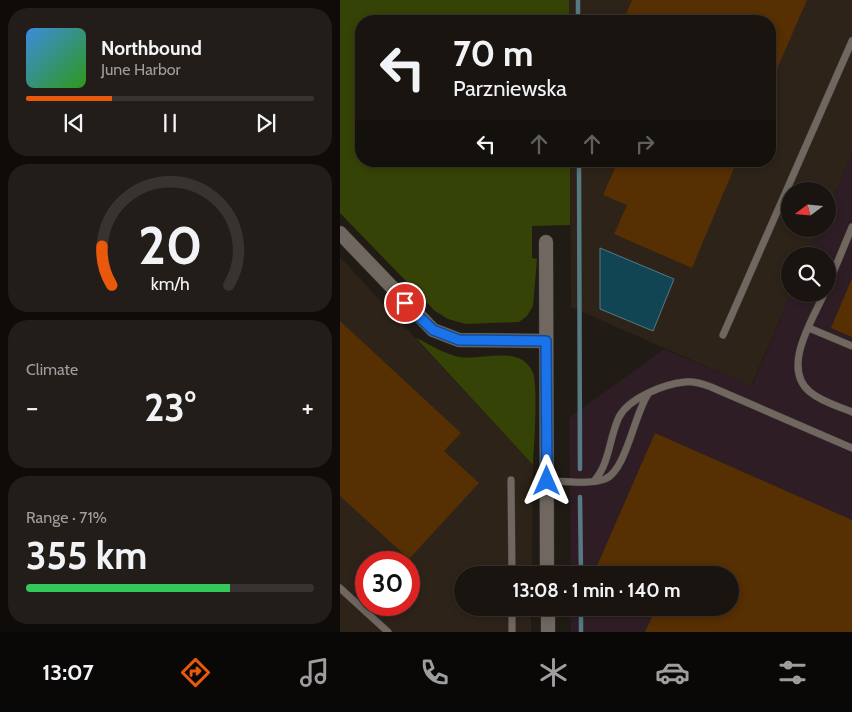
<!DOCTYPE html>
<html lang="en">
<head>
<meta charset="utf-8">
<style>
	body { margin:0; font-family:Cabin,sans-serif; background:#221d19; color:#f1f3f6; height:100vh; display:flex; flex-direction:column; font-size:19px; white-space:nowrap }
	* { box-sizing:border-box; margin:0 }
	p { font-size:16px; color:#9f9e9f }
	.icon { flex:none; width:28px; height:28px; fill:none; stroke:currentColor; stroke-width:2; stroke-linecap:round; stroke-linejoin:round }
	.map { position:relative; flex:1; overflow:hidden }
	.sheet { display:flex; flex-direction:column; gap:8px; padding:8px; background:#0e0b09; width:340px }
	.sheet>* { flex:none }
	.top-card { position:absolute; left:15px; top:15px; width:421px; height:152px; border-radius:20px; box-shadow:0 2px 8px #0003,0 0 0 1px #373330; background:#191410; color:#f1f3f6; overflow:hidden }
	.needle { width:32px; rotate:254deg }
	.fabs { position:absolute; left:441px; top:182px; display:grid; gap:10px }
	.fabs a { display:grid; place-items:center; width:55px; height:55px; border-radius:50%; background:#191410; box-shadow:0 2px 8px #0003,0 0 0 1px #373330; font-size:25px }
	.speed { position:absolute; left:15px; top:551px; display:flex; gap:10px; font-size:25px; font-weight:700; text-align:center }
	.speed>* { display:grid; place-content:center; width:65px; height:65px; border-radius:50%; background:#191410; box-shadow:0 2px 8px #0003,0 0 0 1px #373330; line-height:1 }
	.speed .limit { border:8px solid #d22; background:#fff; color:#111 }
	.pin { position:absolute; display:grid; place-items:center; width:42px; height:42px; color:#fff; margin:-21px; border:2px solid #fff; border-radius:50%; box-shadow:0 1px 5px #0007 }
	.me { position:absolute; width:55px; margin:-28px; rotate:0deg; stroke-linejoin:round; filter:drop-shadow(0 0 4px #0008) }
	.turn { display:flex; align-items:center; gap:18px; height:105px; padding:0 15px; font-size:22px }
	.turn .icon { width:65px; height:65px; stroke-width:2.5 }
	.turn b { display:block; font-size:35px; line-height:42px }
	.lanes { display:flex; align-items:center; height:48px; padding:0 15px; background:#0003; justify-content:center; gap:25px; direction:ltr }
	.lanes .off { opacity:.35 }
	.big { font-size:38px; font-weight:700; line-height:1.1 }
	.sheet .tile { flex:1; display:flex; flex-direction:column; justify-content:center; gap:8px; min-width:0; padding:0 18px; border-radius:20px; background:#221d19 }
	.sheet .dial { align-items:center; gap:0 }
	.dial svg { height:130px; overflow:visible; fill:none; stroke:#373330; stroke-width:7; stroke-linecap:round; text-anchor:middle }
	.dial text { fill:#f1f3f6; stroke:none }
	.song { display:flex; align-items:center; gap:15px }
	.cover { width:60px; height:60px; border-radius:8px; background:linear-gradient(135deg,hsl(210 70% 55%),hsl(110 70% 35%)) }
	.played { height:5px; border-radius:2px; background:linear-gradient(90deg,#ea580c 30%,#373330 30%) }
	.keys { display:flex; justify-content:space-around; direction:ltr }
	.heat { display:flex; justify-content:space-between; align-items:center; font-size:28px; direction:ltr }
	.charge { height:8px; border-radius:4px; background:linear-gradient(90deg,#34c759 71%,#373330 0) }
	.trip { position:absolute; left:114px; top:566px; width:285px; height:50px; border-radius:25px; background:#191410; box-shadow:0 2px 8px #0003,0 0 0 1px #373330; font-weight:700; line-height:50px; text-align:center }
	.tab-bar { display:flex; height:80px; justify-content:space-around; align-items:center; background:#0a0806; color:#9f9e9f }
	.tab-bar .icon { width:35px; height:35px }
	.tab-bar .on { color:#ea580c }
	.tab-bar b { font-size:22px; color:#f1f3f6 }
	main { display:flex; flex:1; min-height:0 }
	.map>svg:first-child { display:block }
	.commercial { fill:#2e1d25 }
	.built { fill:#2e2319; fill-rule:evenodd }
	.green { fill:#364306 }
	.water { fill:#114554; stroke:#567982 }
	.lines { fill:none; stroke-linecap:round; stroke-linejoin:round }
	.stream { stroke:#567982; stroke-width:4.5 }
	.building { fill:#562f02 }
	.lane-casing { stroke:#3a3532; stroke-width:8 }
	.street-casing { stroke:#3a3532; stroke-width:15 }
	.lane { stroke:#6f6760; stroke-width:7 }
	.street { stroke:#6f6760; stroke-width:14 }
	.route-casing { stroke:#114b97; stroke-width:12 }
	.route { stroke:#1a73e8; stroke-width:9 }
</style>
</head>
<body>
<main>
<section class="sheet">
<div class="tile">
<div class="song"><i class="cover"></i><div><b>Northbound</b><p>June Harbor</p></div></div>
<div class="played"></div>
<div class="keys"><svg class="icon" aria-label="previous" viewBox="0 0 24 24"><path d="M18 5L8 12l10 7zM5 5v14"/></svg><svg class="icon" aria-label="pause" viewBox="0 0 24 24"><path d="M8 5v14M16 5v14"/></svg><svg class="icon" aria-label="next" viewBox="0 0 24 24"><path d="M6 5l10 7-10 7zM19 5v14"/></svg></div>
</div>
<div class="tile dial"><svg viewBox="0 0 100 80">
<path d="M14 69A42 42 0 1 1 86 69"/>
<path d="M14 69A42 42 0 0 1 8 45" stroke="#ea580c"/>
<text x="50" y="56" font-size="32" font-weight="700">20</text>
<text x="50" y="72" font-size="11">km/h</text>
</svg></div>
<div class="tile"><p>Climate</p>
<div class="heat"><a>−</a><b class="big">23°</b><a>+</a></div>
</div>
<div class="tile"><p>Range · 71%</p><b class="big">355 km</b><div class="charge"></div></div>
</section>
<div class="map">
<svg width="512" height="632" viewBox="0 0 512 632">
	<rect width="100%" height="100%" fill="#211b15"/>
	<!-- commercial -->
	<path class="commercial" d="M512,152V632H231V608H390V575H231L229,418L324,349L412,386L451,294H488V256H467L479,229H488V209Z"/>
	<!-- built -->
	<path class="built" d="M229,0H512V152L488,209V191H450V229H479L467,256H450L451,294L411,386L231,307L230,161H430V21H229Z
		M0,257L193,465L192,575H122V608H191V632H0ZM26,562H69V605H26Z"/>
	<!-- green -->
	<path class="green" d="M0,0H229V21H21V161H230V225L192,226V258L197,259L193,306L187,316L179,322L126,324L108,319L95,311L0,213Z
		M76,338C89,344 101,352 115,356C138,363 181,342 193,373C198,386 194,447 193,465Z"/>
	<!-- water -->
	<path class="water" d="M260,248L334,279L313,331L260,309Z"/>
	<g class="lines">
		<!-- stream -->
		<path class="stream" d="M238,0V21
			M239,161L240,469
			M240,497L241,575
			M241,608V632"/>
	</g>
	<!-- building -->
	<path class="building" d="M292,0H467L430,85V21H283Z
		M278,161H397L352,268L274,234L287,205L263,195Z
		M512,278V337L491,328Z
		M0,321L121,433L104,451L139,483L69,559L0,496Z
		M315,433L512,520V632H305L316,608H390V575H253Z"/>
	<g class="lines">
		<defs>
			<path id="lane" d="M488,285L512,227
				M484,294C472,321 441,368 470,392C482,402 498,406 512,412
				M469,328L512,346
				M383,335L512,41
				M171,480L172,575
				M207,481C224,481 248,485 265,479C286,471 294,415 308,394
				M254,481C270,463 269,438 279,417C289,398 324,384 345,382C354,381 363,384 371,387L512,448
				M0,588L48,632
				M172,608V632"/>
			<path id="street" d="M0,233L93,330L119,340L206,341
				M206,242L207,575
				M208,608V632"/>
		</defs>
		<!-- lane casing -->
		<use href="#lane" class="lane-casing"/>
		<!-- street casing -->
		<use href="#street" class="street-casing"/>
		<!-- lane -->
		<use href="#lane" class="lane"/>
		<!-- street -->
		<use href="#street" class="street"/>
	</g>
	<g class="lines">
		<defs>
			<path id="route" d="M65,303L93,330L119,340L206,341L207,481"/>
		</defs>
		<!-- route casing -->
		<use href="#route" class="route-casing"/>
		<!-- route -->
		<use href="#route" class="route"/>
	</g>
</svg>
<div class="fabs">
<a><svg class="needle" viewBox="-14 -14 28 28"><path d="M0-13l5 13h-10z" fill="#e53935"/><path d="M0 13l5-13h-10z" fill="#9f9e9f"/></svg></a>
<a><svg class="icon" aria-label="search" viewBox="0 0 24 24"><circle cx="10" cy="10" r="6"/><path d="M15 15l6 6"/></svg></a>
</div>
<div class="speed"><div class="limit">30</div></div>
<div class="pin" style="left:65px;top:303px;background:#d93025"><svg class="icon" aria-label="arrive" viewBox="0 0 24 24"><path d="M6 21V4h12l-3 4 3 4H6"/></svg></div>
<svg class="me" style="left:207px;top:481px" viewBox="-20 -20 40 40"><path d="M0-17L14 15 0 8-14 15z" fill="#1a73e8" stroke="#fff" stroke-width="4"/></svg>
<div class="trip">13:08 · 1 min · 140 m</div>
<div class="top-card">
<div class="turn"><svg class="icon" aria-label="left" viewBox="0 0 24 24"><path d="M17 20v-9H6M10 6l-5 5 5 5"/></svg><div><b>70 m</b>Parzniewska</div></div>
<div class="lanes"><svg class="icon" aria-label="left" viewBox="0 0 24 24"><path d="M17 20v-9H6M10 6l-5 5 5 5"/></svg><svg class="icon off" aria-label="ahead" viewBox="0 0 24 24"><path d="M12 20V5M6 11l6-6 6 6"/></svg><svg class="icon off" aria-label="ahead" viewBox="0 0 24 24"><path d="M12 20V5M6 11l6-6 6 6"/></svg><svg class="icon off" aria-label="right" viewBox="0 0 24 24"><path d="M7 20v-9h11M14 6l5 5-5 5"/></svg></div>
</div>
</div>
</main>
<nav class="tab-bar">
<b>13:07</b>
<svg class="icon on" aria-label="directions" viewBox="0 0 24 24"><path d="M12 3l9 9-9 9-9-9zM9 14v-3h6M13 9l2 2-2 2"/></svg>
<svg class="icon" aria-label="music" viewBox="0 0 24 24"><path d="M9 18V5l10-2v13"/><circle cx="6" cy="18" r="3"/><circle cx="16" cy="16" r="3"/></svg>
<svg class="icon" aria-label="phone" viewBox="0 0 24 24"><path d="M5 4h4l2 5-3 2q2 4 5 5l2-3 5 2v4C11 20 4 13 5 4z"/></svg>
<svg class="icon" aria-label="climate" viewBox="0 0 24 24"><path d="M12 3v18M4 7l16 10M4 17L20 7"/></svg>
<svg class="icon" aria-label="car" viewBox="0 0 24 24"><path d="M5 17H2v-5l4-1 3-4h7l3 4 3 1v5h-3M9 17h6M6 11h13"/><circle cx="7" cy="17" r="2"/><circle cx="17" cy="17" r="2"/></svg>
<svg class="icon" aria-label="filters" viewBox="0 0 24 24"><path d="M4 7h16M4 17h16"/><circle cx="9" cy="7" r="2"/><circle cx="15" cy="17" r="2"/></svg>
</nav>
</body>
</html>
